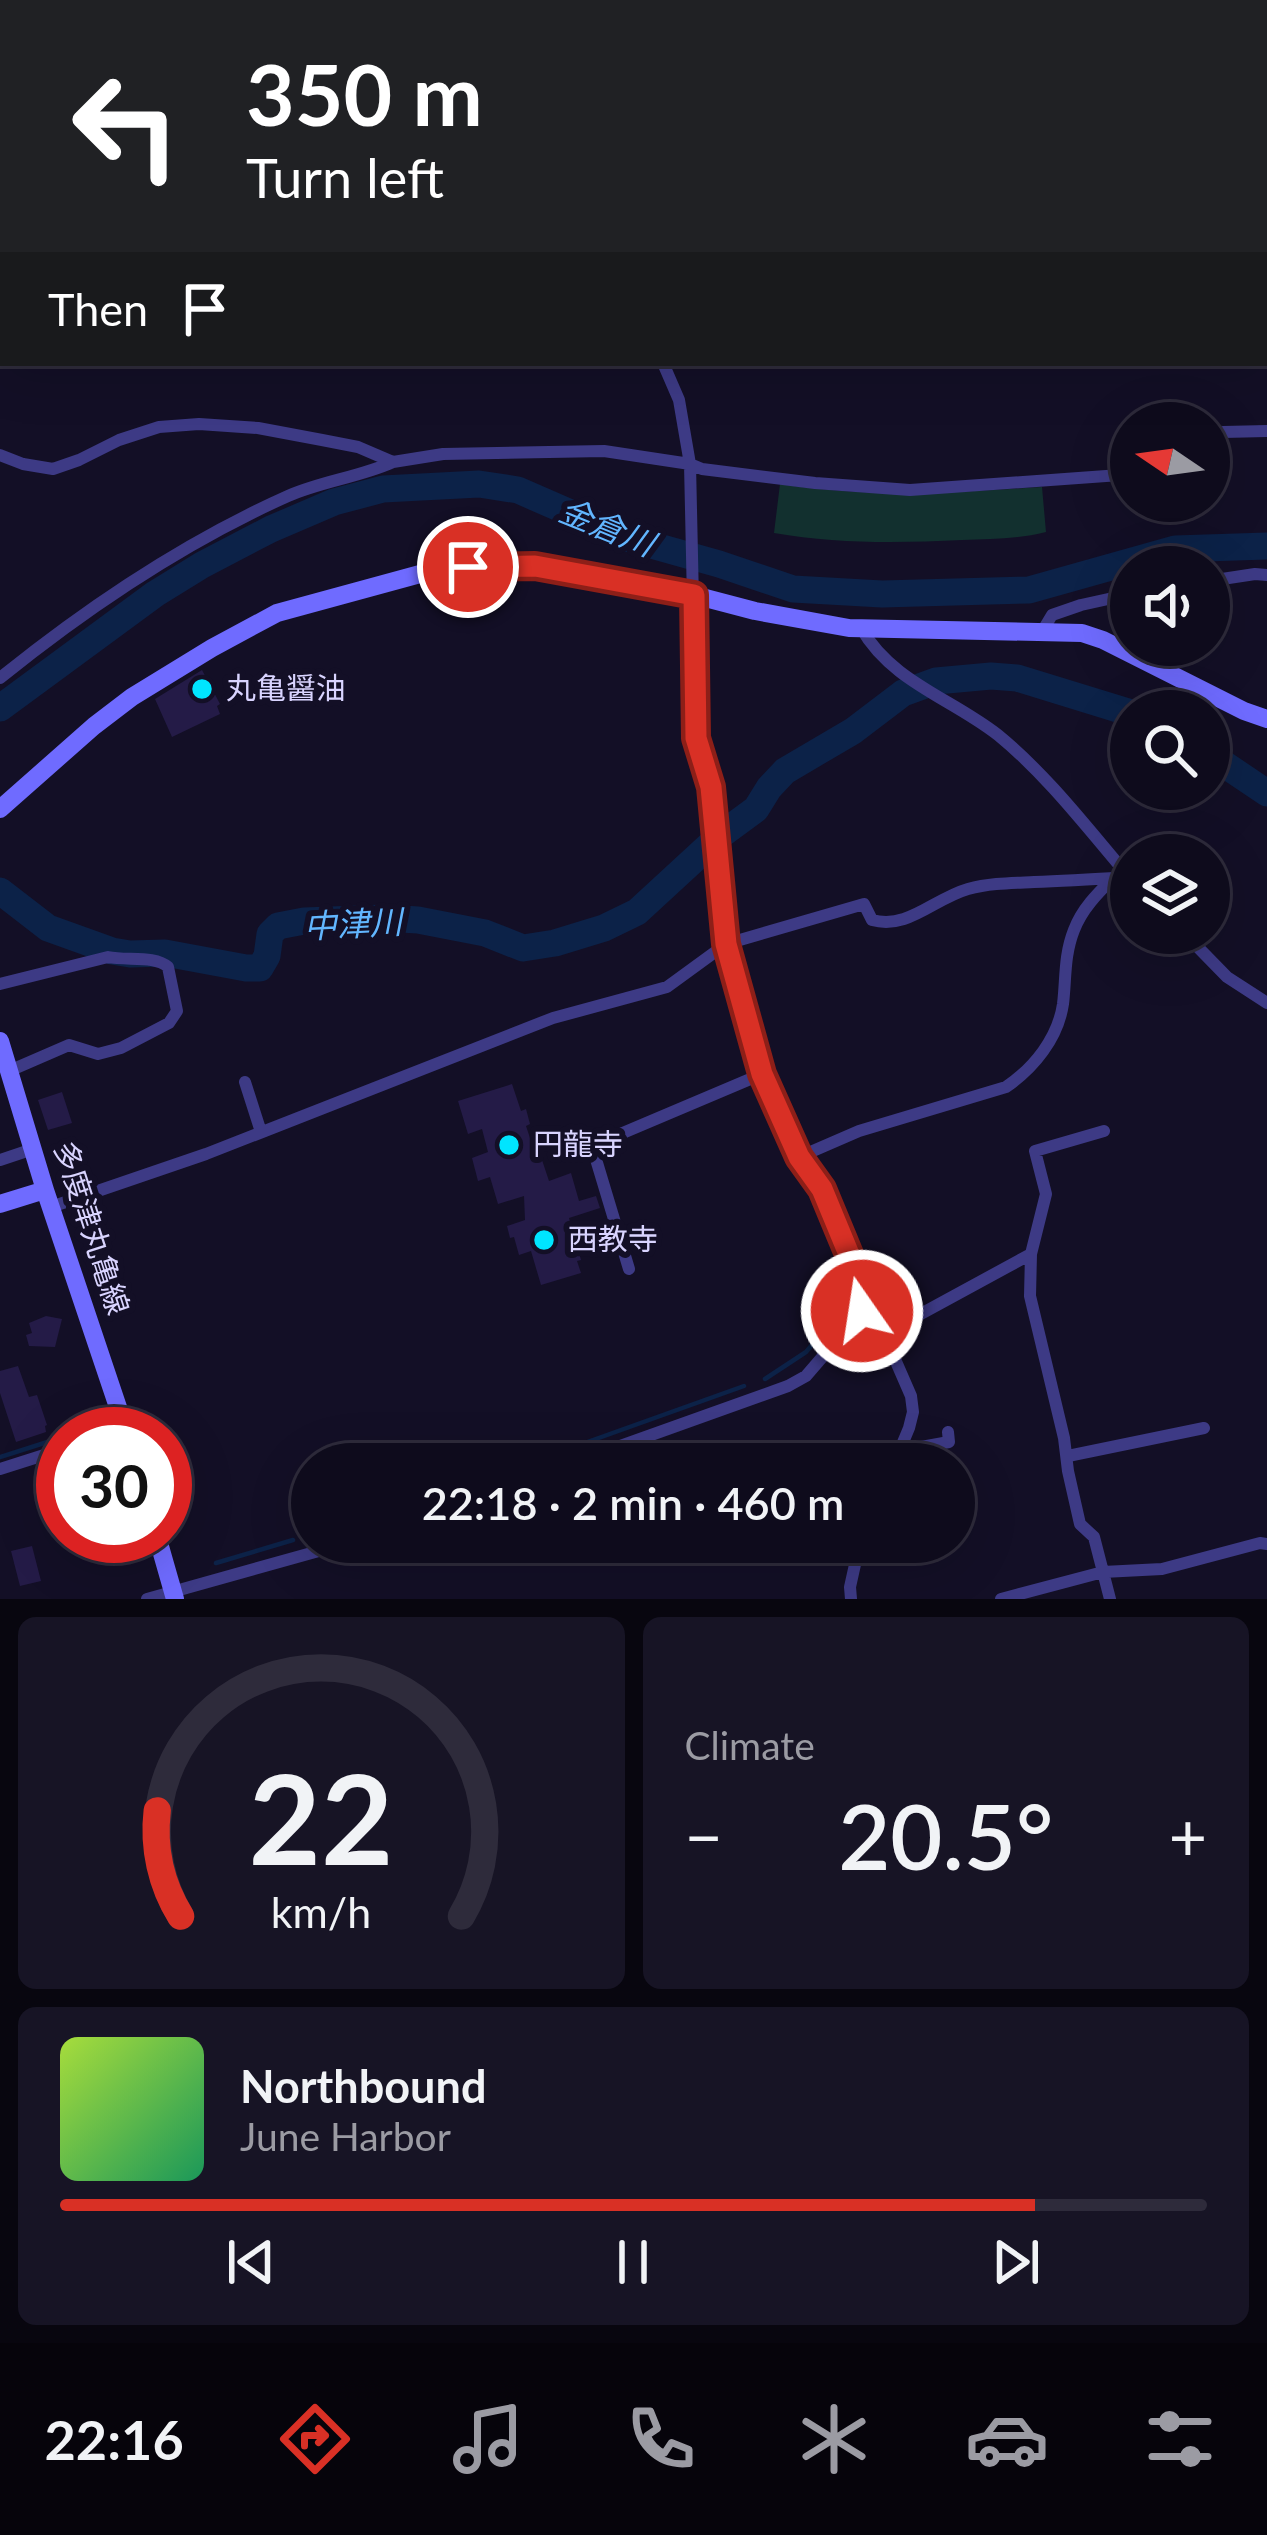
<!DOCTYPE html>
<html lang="en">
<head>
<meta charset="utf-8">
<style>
	body { margin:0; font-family:Lato,"Noto Sans JP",sans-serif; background:#171425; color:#f1f3f6; height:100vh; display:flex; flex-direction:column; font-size:45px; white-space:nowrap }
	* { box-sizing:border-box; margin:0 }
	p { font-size:39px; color:#9b9ba3 }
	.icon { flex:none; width:66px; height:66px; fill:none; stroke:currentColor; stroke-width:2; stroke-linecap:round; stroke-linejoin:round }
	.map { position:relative; height:1599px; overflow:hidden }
	.side { display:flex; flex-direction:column; gap:18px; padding:18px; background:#08060f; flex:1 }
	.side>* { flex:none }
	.banner { position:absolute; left:0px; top:0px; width:1269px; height:366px; box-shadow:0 12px 48px #0002,0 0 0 3px #2e2b3b; background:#202124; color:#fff; overflow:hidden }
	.needle { width:78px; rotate:283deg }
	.controls { position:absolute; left:1110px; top:402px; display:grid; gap:24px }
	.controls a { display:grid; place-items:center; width:120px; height:120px; border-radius:50%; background:#0e0b1c; box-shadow:0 12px 48px #0002,0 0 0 3px #2e2b3b; font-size:60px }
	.speed { position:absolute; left:36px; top:1407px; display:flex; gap:24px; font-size:60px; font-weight:700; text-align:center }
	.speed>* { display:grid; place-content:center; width:156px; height:156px; border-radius:50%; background:#0e0b1c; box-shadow:0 12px 48px #0002,0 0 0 3px #2e2b3b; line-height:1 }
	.speed .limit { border:18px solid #d22; background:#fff; color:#111 }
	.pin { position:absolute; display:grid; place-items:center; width:102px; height:102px; color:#fff; margin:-51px; border:6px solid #fff; border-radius:50%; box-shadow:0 3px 12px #0007 }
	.me { position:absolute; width:132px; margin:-66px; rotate:347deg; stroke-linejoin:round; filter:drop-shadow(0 0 9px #0008) }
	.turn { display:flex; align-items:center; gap:42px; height:252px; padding:0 48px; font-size:54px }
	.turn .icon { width:156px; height:156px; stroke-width:2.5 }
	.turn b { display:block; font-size:84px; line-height:102px }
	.then { display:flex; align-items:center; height:114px; padding:0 48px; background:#0003; gap:24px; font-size:45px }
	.big { font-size:90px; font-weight:600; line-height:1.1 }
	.side .card { flex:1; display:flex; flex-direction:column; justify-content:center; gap:18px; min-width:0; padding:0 42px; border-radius:18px; background:#171425 }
	.side .dial { align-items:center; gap:0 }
	.dial svg { height:312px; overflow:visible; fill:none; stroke:#2e2b3b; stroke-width:7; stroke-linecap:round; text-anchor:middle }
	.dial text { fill:#f1f3f6; stroke:none }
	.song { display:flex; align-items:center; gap:36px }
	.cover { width:144px; height:144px; border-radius:18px; background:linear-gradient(135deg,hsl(80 70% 55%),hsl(150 70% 35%)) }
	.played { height:12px; border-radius:6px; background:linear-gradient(90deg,#d93025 85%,#2e2b3b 85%) }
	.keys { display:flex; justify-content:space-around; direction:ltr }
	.heat { display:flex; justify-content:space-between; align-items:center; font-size:66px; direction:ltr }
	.side .tiles { flex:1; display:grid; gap:18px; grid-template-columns:1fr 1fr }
	.card:last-child { grid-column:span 2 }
	.trip { position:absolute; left:291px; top:1443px; width:684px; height:120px; border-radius:60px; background:#0e0b1c; box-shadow:0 12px 48px #0002,0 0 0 3px #2e2b3b; font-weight:600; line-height:120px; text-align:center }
	.dock { display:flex; height:192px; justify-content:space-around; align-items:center; background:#06040b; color:#9b9ba3 }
	.dock .icon { width:84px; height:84px }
	.dock .on { color:#d93025 }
	.dock b { font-size:54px; color:#f1f3f6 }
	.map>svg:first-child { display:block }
	.green { fill:#12302f }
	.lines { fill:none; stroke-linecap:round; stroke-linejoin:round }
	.stream { stroke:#0c2248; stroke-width:4.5 }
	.river { stroke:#0c2248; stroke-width:27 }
	.building { fill:#241b47 }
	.street { stroke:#3d3a85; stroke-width:12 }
	.secondary { stroke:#6f6bff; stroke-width:18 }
	.route-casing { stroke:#8d1f18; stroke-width:30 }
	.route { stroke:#d93025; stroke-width:21 }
	.poi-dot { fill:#00e5ff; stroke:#130f26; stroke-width:4.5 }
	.labels { text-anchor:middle; stroke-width:12; stroke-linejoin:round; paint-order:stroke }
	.poi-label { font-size:30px; fill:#d9d4ff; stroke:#130f26; text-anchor:start }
	.street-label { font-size:30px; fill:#d9d4ff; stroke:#130f26 }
	.water-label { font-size:33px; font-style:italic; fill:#62b6ff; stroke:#130f26 }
</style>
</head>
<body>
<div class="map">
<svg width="1267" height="1599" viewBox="0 0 1267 1599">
	<rect width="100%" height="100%" fill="#130f26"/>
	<!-- green -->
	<path class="green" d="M780,484C868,498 953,493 1042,487L1046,532C1019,539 991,539 962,540C899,543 836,544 774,533Z"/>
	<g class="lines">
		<!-- stream -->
		<path class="stream" d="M765,1379L806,1352L839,1313
			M73,1434L88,1429
			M0,1457L63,1437
			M526,1464L744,1386
			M303,1537L312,1535
			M216,1563L293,1540"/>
		<!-- river -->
		<path class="river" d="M0,708L155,594L202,565L271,529L334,502L383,489L479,484L518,490L630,539L719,564L793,589L882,594L1029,590L1175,549L1267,546
			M1209,754L1267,793
			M722,834L756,809L769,788L785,771L853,731L903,693L936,681L991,676L1017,678L1131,713
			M0,891L48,928L112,951L130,954L165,953L246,968H260L267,956L270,934L278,926L304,921L385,918L418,920L485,933L523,948L555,943L604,928L637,912L713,842"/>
	</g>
	<!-- building -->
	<path class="building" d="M202,670L220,704L217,706L220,714L172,737L155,699Z
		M512,1084L521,1111L526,1109L530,1124L526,1126L536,1156L540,1154L549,1181L571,1173L579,1201L596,1196L600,1208L569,1218L581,1260L577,1261L581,1273L541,1285L531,1251L519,1255L514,1237L510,1238L507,1226L525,1220L524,1196L498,1204L490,1177L478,1181L472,1158L488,1152L482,1129L468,1134L458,1101Z
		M62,1092L72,1123L48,1130L38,1100Z
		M46,1316L62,1319L55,1347L29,1346L26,1335L32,1333L29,1323Z
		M18,1366L29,1397L37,1395L47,1425L45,1426L46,1432L16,1442L0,1393V1371Z
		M32,1546L41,1581L20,1586L11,1551Z"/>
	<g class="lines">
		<!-- street -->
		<path class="street" d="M81,0L82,3
			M449,0L451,3
			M758,3L768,0
			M0,101L3,99
			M0,135L3,147
			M0,209L3,208
			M663,363L679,400L690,464L696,738L711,787L726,944L762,1074L799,1157L822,1189L865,1293L862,1311L884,1334L911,1396L913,1412L909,1428L894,1464
			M1209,438L1223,432L1267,431
			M0,455L23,464L53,469L79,460L119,440L159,427L199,424L258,428L322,440L358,447L393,462L443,454L604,451L690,464L702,469L815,483L910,490L1120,475L1131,470
			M1209,581L1255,574L1267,575
			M861,628C892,682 951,698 998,735C1048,776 1088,829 1130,878
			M1043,630L1052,615L1081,605L1131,594
			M0,678C88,607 185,542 288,496C322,481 360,477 393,462
			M1184,933L1227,977L1267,1003
			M0,984L108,957C127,961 155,955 168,967L177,1011L169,1023L121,1048L98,1054L69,1045L9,1071
			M245,1082L261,1132
			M1104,1131L1035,1151L1046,1194L1031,1254L1030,1296L1064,1438L1068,1471L1080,1524L1094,1537L1110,1599
			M799,1157L859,1131L1006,1087C1034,1068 1058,1038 1063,1004C1066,979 1064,955 1074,930C1082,909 1097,894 1113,878
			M0,1160L33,1149
			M51,1207L206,1154L553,1018L667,987L726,944L864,904L872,920C908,930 933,899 968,889C990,883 1012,883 1034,882C1066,881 1098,879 1130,877
			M629,1269L592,1146L762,1074
			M884,1334L1031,1254
			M107,1434L125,1428
			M899,1451L949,1442L948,1432
			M1068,1456L1204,1428
			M570,1464L788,1386L806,1376L862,1311
			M0,1469L63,1449
			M147,1599L351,1542
			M851,1599L850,1587L860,1542
			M1001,1599L1103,1572L1162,1569L1260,1543L1267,1544"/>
		<!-- secondary -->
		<path class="secondary" d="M0,809L94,726L132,697L212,648L277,613L420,574L497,565L535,566L694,595L755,611L849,628L1082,633L1103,640L1244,711L1267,719
			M0,1041L45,1190L127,1434
			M0,1204L45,1190
			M157,1536L175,1599"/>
	</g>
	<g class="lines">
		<defs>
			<path id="route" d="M468,567L535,566L694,595L696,738L711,787L726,944L762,1074L799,1157L822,1189L865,1293L862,1311"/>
		</defs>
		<!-- route casing -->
		<use href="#route" class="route-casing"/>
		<!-- route -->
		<use href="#route" class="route"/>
	</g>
	<!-- markers -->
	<g class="poi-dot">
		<circle cx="202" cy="689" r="12"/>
		<circle cx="509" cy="1145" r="12"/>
		<circle cx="544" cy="1240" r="12"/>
	</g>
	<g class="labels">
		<!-- poi labels -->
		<g class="poi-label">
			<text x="226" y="699">丸亀醤油</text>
			<text x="533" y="1155">円龍寺</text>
			<text x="568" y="1250">西教寺</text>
		</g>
		<!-- street labels -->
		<g class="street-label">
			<text transform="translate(91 1228) rotate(72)" y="10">多度津丸亀線</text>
		</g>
		<!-- water labels -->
		<g class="water-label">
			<text transform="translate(607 527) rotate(22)" y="12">金倉川</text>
			<text transform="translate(353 924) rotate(-3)" y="12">中津川</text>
		</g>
	</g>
</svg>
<div class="controls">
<a><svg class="needle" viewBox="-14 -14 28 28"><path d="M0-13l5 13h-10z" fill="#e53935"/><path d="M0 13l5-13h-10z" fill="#9b9ba3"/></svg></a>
<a><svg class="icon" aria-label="sound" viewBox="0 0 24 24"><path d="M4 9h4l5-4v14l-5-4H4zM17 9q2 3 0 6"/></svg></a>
<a><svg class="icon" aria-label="search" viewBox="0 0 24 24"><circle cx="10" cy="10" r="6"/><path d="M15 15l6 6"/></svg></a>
<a><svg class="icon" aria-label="layers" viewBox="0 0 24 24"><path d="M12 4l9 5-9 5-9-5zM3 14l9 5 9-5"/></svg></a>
</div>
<div class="speed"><div class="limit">30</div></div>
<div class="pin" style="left:468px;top:567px;background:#d93025"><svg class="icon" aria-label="arrive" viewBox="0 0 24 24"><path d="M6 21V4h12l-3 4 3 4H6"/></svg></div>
<svg class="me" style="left:862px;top:1311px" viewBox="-20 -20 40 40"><circle r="17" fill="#d93025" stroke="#fff" stroke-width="3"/><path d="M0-11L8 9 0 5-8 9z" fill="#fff"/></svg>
<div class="trip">22:18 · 2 min · 460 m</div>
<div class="banner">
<div class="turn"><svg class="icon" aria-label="left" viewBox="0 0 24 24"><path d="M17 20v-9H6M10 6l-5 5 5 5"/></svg><div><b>350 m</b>Turn left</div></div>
<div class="then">Then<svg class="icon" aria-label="arrive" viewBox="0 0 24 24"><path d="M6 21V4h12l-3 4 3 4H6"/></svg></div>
</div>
</div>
<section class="side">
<div class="tiles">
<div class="card dial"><svg viewBox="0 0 100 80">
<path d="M14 69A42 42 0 1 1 86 69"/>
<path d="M14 69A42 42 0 0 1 8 42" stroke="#d93025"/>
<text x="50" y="56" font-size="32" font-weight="700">22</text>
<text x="50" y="72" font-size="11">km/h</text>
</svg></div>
<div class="card"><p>Climate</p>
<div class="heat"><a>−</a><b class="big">20.5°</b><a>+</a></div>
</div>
<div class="card">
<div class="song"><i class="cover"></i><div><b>Northbound</b><p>June Harbor</p></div></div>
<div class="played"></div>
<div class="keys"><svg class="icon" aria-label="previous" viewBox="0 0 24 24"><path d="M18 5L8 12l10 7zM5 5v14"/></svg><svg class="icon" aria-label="pause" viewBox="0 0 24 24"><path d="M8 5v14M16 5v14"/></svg><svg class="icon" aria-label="next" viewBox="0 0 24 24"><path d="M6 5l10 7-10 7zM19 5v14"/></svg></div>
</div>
</div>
</section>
<nav class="dock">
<b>22:16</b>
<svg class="icon on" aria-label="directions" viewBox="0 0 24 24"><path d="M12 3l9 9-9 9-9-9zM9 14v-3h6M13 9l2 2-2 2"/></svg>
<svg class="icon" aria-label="music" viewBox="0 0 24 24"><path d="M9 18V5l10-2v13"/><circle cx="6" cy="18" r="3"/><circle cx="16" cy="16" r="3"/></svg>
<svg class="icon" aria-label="phone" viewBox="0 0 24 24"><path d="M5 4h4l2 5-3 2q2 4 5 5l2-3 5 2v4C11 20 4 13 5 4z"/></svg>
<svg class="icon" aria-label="climate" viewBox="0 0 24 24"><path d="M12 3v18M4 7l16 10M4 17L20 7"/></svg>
<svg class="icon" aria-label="car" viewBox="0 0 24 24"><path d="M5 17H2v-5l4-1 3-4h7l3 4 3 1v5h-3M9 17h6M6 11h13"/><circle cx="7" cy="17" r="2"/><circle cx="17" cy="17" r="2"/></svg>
<svg class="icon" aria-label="filters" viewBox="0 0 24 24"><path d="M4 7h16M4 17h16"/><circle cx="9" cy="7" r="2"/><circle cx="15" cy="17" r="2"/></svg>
</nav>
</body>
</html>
